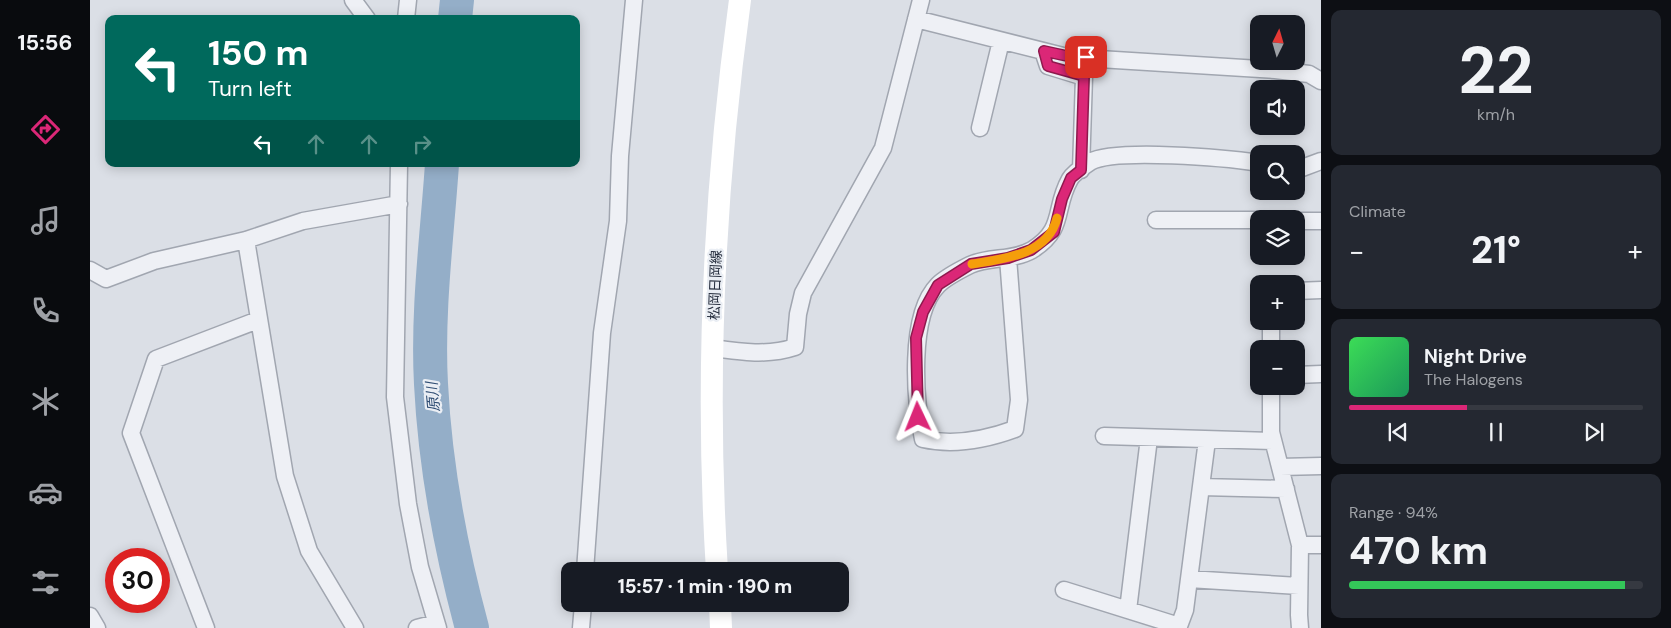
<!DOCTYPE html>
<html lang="en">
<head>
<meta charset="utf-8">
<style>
	body { margin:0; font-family:"DM Sans","Noto Sans JP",sans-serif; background:#242831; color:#f1f3f6; height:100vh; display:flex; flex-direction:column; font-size:19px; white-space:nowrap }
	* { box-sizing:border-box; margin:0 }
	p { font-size:16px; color:#9ea1a6 }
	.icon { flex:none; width:28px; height:28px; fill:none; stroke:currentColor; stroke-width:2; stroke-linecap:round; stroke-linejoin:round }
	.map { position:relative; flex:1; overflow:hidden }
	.panel { display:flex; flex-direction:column; gap:10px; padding:10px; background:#0d0f14; width:350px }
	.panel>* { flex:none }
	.hud { position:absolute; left:15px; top:15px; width:475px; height:152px; border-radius:10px; box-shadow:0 2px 12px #0003; background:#00695c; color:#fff; overflow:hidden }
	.needle { width:32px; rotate:5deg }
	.tools { position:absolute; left:1160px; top:15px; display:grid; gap:10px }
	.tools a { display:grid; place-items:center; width:55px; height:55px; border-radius:10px; background:#171b24; box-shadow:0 2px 12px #0003; font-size:25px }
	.speed { position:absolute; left:15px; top:548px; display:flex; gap:10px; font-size:25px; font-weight:700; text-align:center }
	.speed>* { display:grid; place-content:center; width:65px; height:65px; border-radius:50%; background:#171b24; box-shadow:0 2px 12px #0003; line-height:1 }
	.speed .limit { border:8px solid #d22; background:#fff; color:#111 }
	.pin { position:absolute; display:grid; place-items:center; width:42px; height:42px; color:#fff; margin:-21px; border-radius:10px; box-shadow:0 2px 8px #0006 }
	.me { position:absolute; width:55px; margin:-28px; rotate:358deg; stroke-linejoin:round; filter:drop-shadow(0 0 4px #0008) }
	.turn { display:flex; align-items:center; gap:18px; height:105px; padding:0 20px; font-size:22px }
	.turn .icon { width:65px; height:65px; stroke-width:2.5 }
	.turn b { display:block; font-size:35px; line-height:42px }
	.lanes { display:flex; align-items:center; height:48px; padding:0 20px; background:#0003; justify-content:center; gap:25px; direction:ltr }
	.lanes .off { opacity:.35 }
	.big { font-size:38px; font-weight:800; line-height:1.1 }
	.panel .card { flex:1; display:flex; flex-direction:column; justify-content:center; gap:8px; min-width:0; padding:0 18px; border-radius:10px; background:#242831 }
	.panel .dial { align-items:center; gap:0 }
	.dial b { font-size:65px; line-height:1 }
	.song { display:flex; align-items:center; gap:15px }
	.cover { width:60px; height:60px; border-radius:8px; background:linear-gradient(135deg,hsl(130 70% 55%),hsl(150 70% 35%)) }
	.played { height:5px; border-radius:2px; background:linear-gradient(90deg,#db2777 40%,#363941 40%) }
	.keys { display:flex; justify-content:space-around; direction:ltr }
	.heat { display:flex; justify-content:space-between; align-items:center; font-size:28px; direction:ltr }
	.charge { height:8px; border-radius:4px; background:linear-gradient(90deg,#34c759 94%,#363941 0) }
	.trip { position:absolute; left:471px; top:562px; width:288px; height:50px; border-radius:10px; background:#171b24; box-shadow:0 2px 12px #0003; font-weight:800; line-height:50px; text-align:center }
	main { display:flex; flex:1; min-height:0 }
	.tab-bar { display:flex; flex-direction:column; width:90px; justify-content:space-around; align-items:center; background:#090b0e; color:#9ea1a6 }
	.tab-bar .icon { width:35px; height:35px }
	.tab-bar .current { color:#db2777 }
	.tab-bar b { font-size:22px; color:#f1f3f6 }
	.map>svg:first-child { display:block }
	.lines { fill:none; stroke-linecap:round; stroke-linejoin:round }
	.river { stroke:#94aec8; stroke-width:34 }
	.minor-casing { stroke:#a1a6b0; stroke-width:19 }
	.minor { stroke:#eef0f5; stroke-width:16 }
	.secondary { stroke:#fff; stroke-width:22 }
	.route-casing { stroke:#8e194d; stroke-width:12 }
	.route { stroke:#db2777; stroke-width:9 }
	.slow { stroke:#f59e0b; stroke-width:9 }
	.labels { text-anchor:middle; stroke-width:4.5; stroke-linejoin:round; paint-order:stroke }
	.street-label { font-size:14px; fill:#252d3d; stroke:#eaeef4 }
	.water-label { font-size:15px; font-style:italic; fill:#2e4c72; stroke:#eaeef4 }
</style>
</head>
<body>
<main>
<nav class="tab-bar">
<b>15:56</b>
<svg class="icon current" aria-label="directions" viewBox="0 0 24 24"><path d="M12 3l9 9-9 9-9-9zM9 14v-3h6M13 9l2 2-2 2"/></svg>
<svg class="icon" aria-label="music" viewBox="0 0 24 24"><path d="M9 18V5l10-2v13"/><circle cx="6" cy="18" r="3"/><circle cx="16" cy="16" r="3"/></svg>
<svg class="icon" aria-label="phone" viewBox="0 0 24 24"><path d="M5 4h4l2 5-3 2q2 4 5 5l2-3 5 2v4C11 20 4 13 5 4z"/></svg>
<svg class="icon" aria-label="climate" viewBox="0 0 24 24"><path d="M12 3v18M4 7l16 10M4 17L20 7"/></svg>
<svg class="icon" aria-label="car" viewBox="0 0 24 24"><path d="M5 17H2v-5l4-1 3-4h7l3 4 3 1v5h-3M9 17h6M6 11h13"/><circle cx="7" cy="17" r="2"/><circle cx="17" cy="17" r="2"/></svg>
<svg class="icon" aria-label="filters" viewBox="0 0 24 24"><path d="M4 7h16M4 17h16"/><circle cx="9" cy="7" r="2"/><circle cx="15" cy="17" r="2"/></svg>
</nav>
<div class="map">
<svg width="1231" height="628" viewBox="0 0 1231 628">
	<rect width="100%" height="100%" fill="#dbdfe6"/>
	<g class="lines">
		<!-- river -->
		<path class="river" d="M365,19L367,0
			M352,164C347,237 337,311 341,384C345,464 361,550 382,628"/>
		<defs>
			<path id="minor" d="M263,0L277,19
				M316,19L318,0
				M826,19L977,57L1185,70L1219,74L1231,81
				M953,51L958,66L994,77L991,170
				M890,128L911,41
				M309,164L305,397L318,504L330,567L348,628
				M1206,167L1212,168L1231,161
				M1066,220H1169
				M1206,221H1231
				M156,240L195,476L219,551L265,628
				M918,258L929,400L925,429C895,440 864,446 833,439C825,401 818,315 848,285C855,278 870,270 880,265C899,256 923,261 942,250C976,229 963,209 980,179C983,174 994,166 1000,162C1025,148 1137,158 1169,163
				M0,270L16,279L64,261L156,240L213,221L309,204
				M1206,291L1231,290
				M623,348C651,352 678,356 705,347L708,314L713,293L793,148L831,0
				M1181,349V321
				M1206,375L1231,374
				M1181,386V432L1210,545L1209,615L1210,628
				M1014,436L1183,441
				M1190,467L1231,466
				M1111,487L1196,489
				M1210,545H1231
				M495,571L512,333L528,221L530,156L544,0
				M1099,579L1209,586
				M974,590L1089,626L1088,628
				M1038,610L1059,438
				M0,616L7,628
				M1089,626L1095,610L1117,440
				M116,628L41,433L66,359L168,320
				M327,628L346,623
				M491,628L493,604"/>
		</defs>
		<!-- minor casing -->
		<use href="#minor" class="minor-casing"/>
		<!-- minor -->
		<use href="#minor" class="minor"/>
		<!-- secondary -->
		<path class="secondary" d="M627,571C615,381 624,189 650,0
			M630,604L631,628"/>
	</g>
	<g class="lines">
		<defs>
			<path id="route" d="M828,417L826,338L833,312L848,285L881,264L918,258L941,250L964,232L972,199L981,178L991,170L994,76L958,66L954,51L977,56L996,57"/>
		</defs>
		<!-- route casing -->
		<use href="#route" class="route-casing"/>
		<!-- route -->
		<use href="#route" class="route"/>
		<!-- slow -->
		<path class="slow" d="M882,264C913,259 958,255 967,218"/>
	</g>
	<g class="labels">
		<!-- street labels -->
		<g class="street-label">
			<text transform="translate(625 285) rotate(-88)" y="5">松岡日岡線</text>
		</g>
		<!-- water labels -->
		<g class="water-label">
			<text transform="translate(343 397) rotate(-95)" y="5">原川</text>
		</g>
	</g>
</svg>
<div class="tools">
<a><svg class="needle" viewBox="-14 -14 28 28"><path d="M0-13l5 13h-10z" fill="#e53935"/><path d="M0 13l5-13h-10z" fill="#9ea1a6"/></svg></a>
<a><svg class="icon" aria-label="sound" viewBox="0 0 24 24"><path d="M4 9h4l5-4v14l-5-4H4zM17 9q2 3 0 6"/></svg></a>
<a><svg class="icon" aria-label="search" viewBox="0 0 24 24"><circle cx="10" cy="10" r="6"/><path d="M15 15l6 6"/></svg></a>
<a><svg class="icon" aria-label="layers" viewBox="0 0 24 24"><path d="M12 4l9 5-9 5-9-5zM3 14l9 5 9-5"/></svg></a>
<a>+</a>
<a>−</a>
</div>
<div class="speed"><div class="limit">30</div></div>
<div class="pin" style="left:996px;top:57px;background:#d93025"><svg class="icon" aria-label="arrive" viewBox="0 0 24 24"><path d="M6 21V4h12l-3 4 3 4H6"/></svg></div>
<svg class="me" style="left:828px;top:417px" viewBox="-20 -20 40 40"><path d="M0-17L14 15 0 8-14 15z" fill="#db2777" stroke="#fff" stroke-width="4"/></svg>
<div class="trip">15:57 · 1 min · 190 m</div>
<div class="hud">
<div class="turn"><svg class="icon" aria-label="left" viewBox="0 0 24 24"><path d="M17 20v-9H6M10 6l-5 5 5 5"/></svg><div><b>150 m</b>Turn left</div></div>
<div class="lanes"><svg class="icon" aria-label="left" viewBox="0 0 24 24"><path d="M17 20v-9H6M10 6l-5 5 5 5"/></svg><svg class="icon off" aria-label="ahead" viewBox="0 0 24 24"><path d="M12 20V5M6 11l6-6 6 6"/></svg><svg class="icon off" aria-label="ahead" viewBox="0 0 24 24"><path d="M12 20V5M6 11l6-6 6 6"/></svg><svg class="icon off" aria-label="right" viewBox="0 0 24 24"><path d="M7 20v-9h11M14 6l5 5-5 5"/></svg></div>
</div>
</div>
<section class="panel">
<div class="card dial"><b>22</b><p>km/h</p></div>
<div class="card"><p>Climate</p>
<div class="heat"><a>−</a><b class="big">21°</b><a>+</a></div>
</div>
<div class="card">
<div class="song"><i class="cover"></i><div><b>Night Drive</b><p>The Halogens</p></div></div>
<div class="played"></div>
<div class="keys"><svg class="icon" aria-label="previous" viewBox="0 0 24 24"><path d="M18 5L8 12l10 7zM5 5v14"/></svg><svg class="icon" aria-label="pause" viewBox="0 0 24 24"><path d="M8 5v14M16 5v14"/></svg><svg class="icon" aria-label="next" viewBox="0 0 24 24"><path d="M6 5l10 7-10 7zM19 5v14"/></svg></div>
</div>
<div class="card"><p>Range · 94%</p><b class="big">470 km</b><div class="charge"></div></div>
</section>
</main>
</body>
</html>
